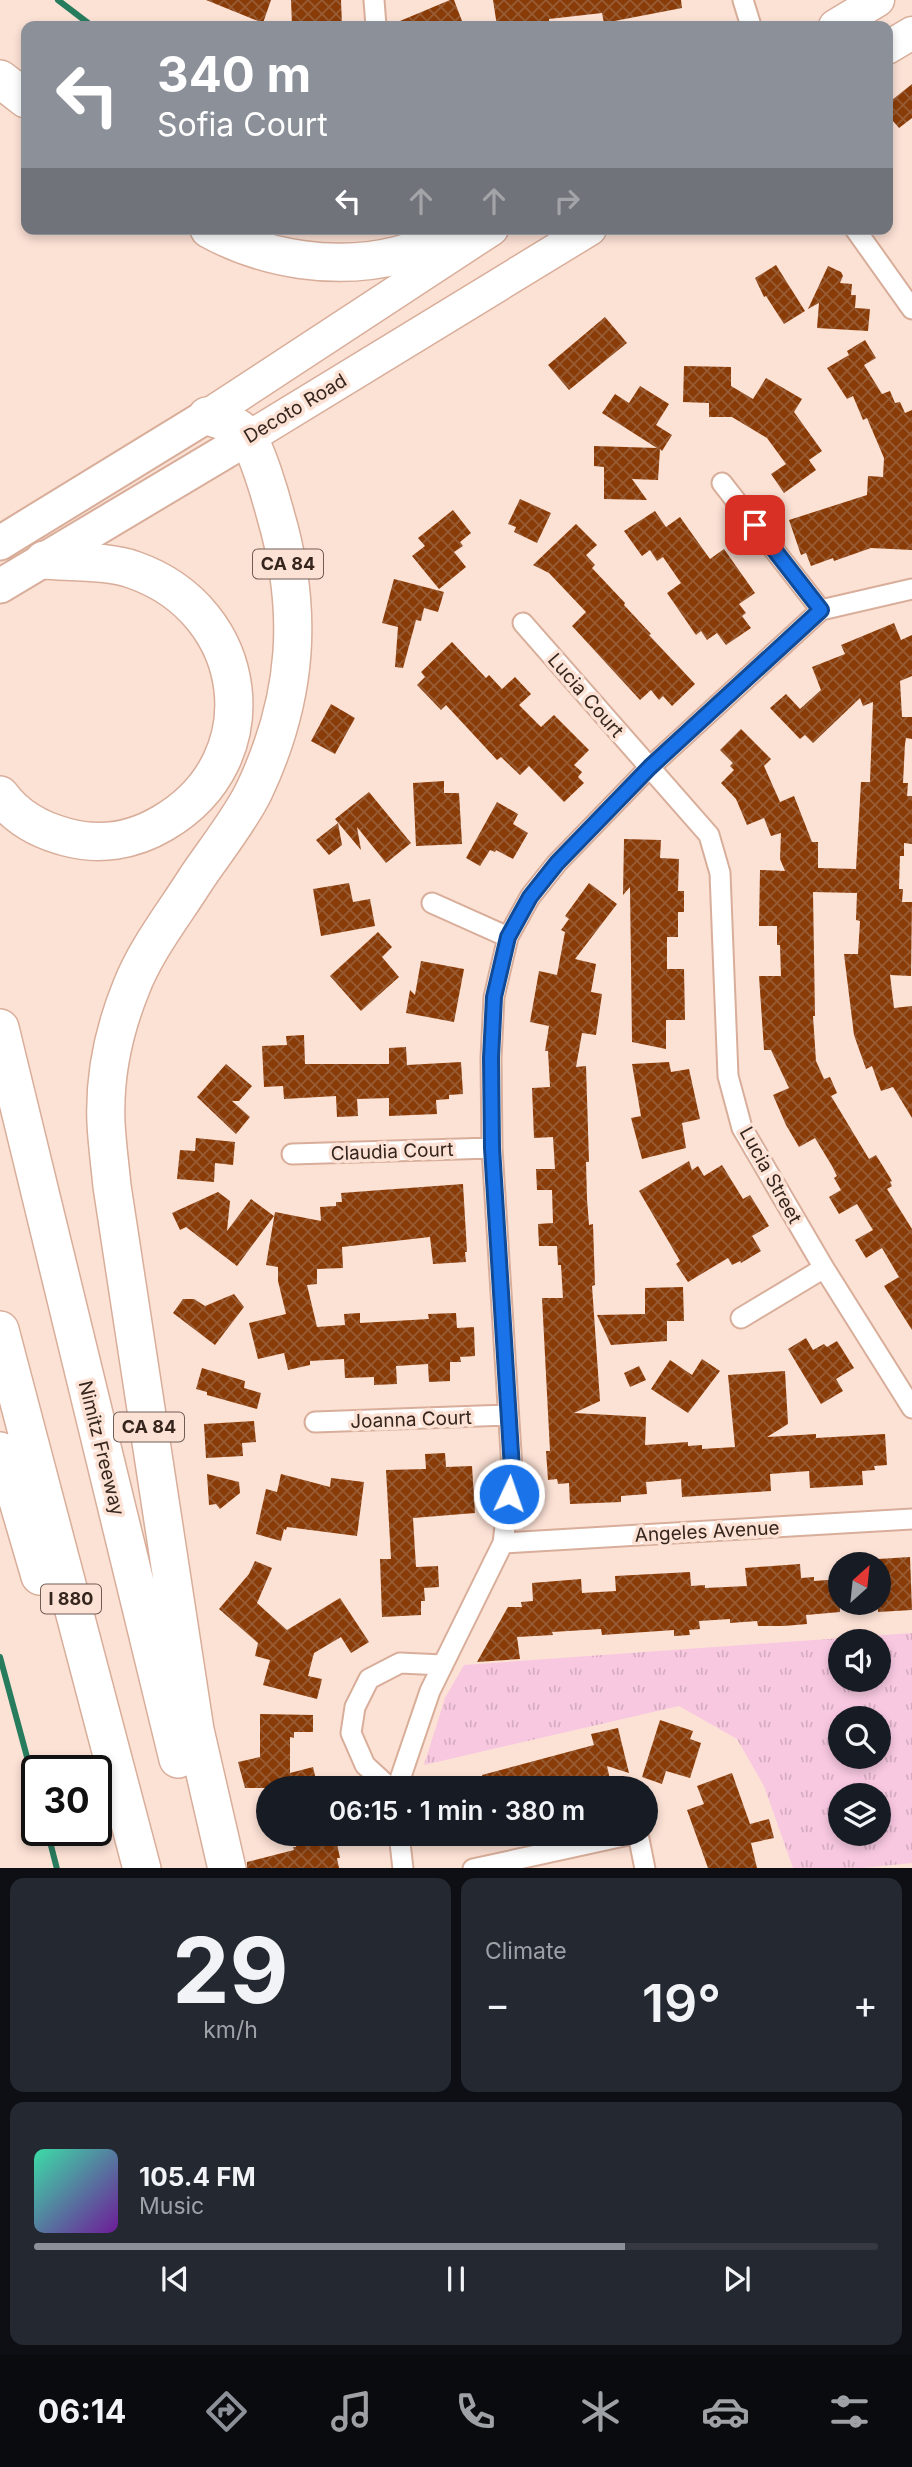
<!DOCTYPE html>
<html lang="en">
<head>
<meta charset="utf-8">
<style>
	body { margin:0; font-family:Inter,sans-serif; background:#242831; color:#f1f3f6; height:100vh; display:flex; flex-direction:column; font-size:26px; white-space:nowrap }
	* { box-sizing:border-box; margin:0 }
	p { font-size:23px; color:#9ea1a6 }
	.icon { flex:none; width:38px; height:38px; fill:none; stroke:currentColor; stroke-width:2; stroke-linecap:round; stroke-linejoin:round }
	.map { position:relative; height:1868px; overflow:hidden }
	.details { display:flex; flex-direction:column; gap:10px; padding:10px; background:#0d0f14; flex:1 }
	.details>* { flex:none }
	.top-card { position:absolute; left:21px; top:21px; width:872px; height:214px; border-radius:14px; box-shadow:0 4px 10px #0003; background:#8c9099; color:#fff; overflow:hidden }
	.needle { width:46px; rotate:27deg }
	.tools { position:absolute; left:828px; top:1552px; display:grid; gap:14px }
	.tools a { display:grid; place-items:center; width:63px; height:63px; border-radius:50%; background:#171b24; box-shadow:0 4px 10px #0003; font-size:35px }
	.speed { position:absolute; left:21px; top:1755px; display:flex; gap:14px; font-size:35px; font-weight:700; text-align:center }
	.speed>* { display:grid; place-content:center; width:91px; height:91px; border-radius:50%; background:#171b24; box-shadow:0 4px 10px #0003; line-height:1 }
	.speed .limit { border:4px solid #111; border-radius:10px; background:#fff; color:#111 }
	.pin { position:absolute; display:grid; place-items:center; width:60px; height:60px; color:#fff; margin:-30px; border-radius:14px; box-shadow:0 4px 10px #0006 }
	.me { position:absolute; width:77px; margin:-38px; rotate:3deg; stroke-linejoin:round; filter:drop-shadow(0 0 5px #0008) }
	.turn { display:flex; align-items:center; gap:24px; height:147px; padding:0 21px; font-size:32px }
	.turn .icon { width:91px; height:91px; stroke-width:2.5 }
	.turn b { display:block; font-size:49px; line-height:60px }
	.lanes { display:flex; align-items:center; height:66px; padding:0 21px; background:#0003; justify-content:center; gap:35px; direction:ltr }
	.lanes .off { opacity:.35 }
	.big { font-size:52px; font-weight:600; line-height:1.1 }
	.details .widget { flex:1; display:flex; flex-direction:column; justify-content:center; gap:10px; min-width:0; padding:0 24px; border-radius:14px; background:#242831 }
	.details .dial { align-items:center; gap:0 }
	.dial b { font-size:91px; line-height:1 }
	.song { display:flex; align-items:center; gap:21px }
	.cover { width:84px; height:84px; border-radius:10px; background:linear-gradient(135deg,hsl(160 70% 55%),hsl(280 70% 35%)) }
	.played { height:7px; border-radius:4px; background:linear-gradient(90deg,#8c9099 70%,#363941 70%) }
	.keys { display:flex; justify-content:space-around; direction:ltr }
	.heat { display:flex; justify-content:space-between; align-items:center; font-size:38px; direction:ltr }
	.details .tiles { flex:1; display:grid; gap:10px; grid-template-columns:1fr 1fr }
	.widget:last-child { grid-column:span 2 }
	.trip { position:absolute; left:256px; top:1776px; width:402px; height:70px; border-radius:35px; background:#171b24; box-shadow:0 4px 10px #0003; font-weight:600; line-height:70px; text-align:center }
	.tab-bar { display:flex; height:112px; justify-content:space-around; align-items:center; background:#090b0e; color:#9ea1a6 }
	.tab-bar .icon { width:49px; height:49px }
	.tab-bar .on { color:#8c9099 }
	.tab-bar b { font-size:32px; color:#f1f3f6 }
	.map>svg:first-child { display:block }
	.park { fill:url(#park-tufts); fill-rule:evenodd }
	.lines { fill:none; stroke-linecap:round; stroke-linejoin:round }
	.stream { stroke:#287c5e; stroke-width:6 }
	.building { fill:url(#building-cross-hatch) }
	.minor-casing { stroke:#d8ae9a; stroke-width:23 }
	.primary-casing { stroke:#d8ae9a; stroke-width:35 }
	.trunk-casing { stroke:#d8ae9a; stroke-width:37 }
	.motorway-casing { stroke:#d8ae9a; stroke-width:40 }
	.minor { stroke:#fff; stroke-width:19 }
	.primary { stroke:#fff; stroke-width:32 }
	.trunk { stroke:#fff; stroke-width:33 }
	.motorway { stroke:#fff; stroke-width:37 }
	.route-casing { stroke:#114b97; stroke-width:18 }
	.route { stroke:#1a73e8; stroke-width:12 }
	.labels { text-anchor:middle; stroke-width:7; stroke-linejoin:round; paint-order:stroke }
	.shield { fill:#fce1d5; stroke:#715d54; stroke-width:2 }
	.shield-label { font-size:18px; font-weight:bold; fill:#35251d }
	.street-label { font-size:19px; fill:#35251d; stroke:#fce1d5 }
</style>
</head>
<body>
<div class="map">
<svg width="912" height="1869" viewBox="0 0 912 1869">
	<defs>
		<pattern id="park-tufts" width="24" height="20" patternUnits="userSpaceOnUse" patternTransform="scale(1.75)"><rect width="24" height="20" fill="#f8c8e0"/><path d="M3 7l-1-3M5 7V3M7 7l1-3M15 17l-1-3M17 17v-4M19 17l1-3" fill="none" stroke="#d5acc0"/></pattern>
		<pattern id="building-cross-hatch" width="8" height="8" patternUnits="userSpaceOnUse" patternTransform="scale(1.75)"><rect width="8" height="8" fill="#8a3c08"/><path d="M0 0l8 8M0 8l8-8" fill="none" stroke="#985c35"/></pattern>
	</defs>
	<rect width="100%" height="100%" fill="#fce1d5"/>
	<!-- park -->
	<path class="park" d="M912,1633V1863L863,1868H793L764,1786L737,1739L679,1706L424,1765L445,1698L464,1665ZM840,1642H878V1680H840ZM840,1718H878V1757H840ZM840,1796H878V1834H840Z"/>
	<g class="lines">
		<!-- stream -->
		<path class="stream" d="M58,0L92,26
			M0,1657L37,1794
			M47,1830L57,1869"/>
	</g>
	<!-- building -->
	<path class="building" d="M206,0H271L263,23Z
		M291,0H341L342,26H292Z
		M450,0H454L462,21L450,26H388Z
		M493,0H681L682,8L604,23L602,13L549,19V26H497Z
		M912,84V118L899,128L887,114V104Z
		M776,265L805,311L784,324L766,296L764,297L755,278Z
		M828,266L841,272L843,276L840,283L852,284L851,295H856L855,308L870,309L868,331L817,328L819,303L808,309Z
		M605,317L627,343L569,390L548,365Z
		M865,340L876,358L864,365L882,394L890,391L895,403L900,402L905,413L912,410V550L871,548L834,561L833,558L811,566L806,553L801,555L789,520L867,495L868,476L883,477L884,458L867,418L863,420L853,396L847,399L827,368L849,355L847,351Z
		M684,366L731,367V386L753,399L766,378L802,399L794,412L822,451L809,460L816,470L784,493L771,474L786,464L767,438L732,417H709V403L683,402Z
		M640,386L669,404L656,425L672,435L662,451L660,449L658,480L632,479L647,500L604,499V467L594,466V446L657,448L602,413L615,394L629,403Z
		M520,499L551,513L537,543L514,532L516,527L508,524Z
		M453,510L471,533L460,542L463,546L454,552L466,567L439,589L412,556L425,546L418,538Z
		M655,511L666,527L680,517L710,559L724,549L755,593L739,604L746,613L742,616L751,628L726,645L717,633L707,640L701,631L696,635L667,593L681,583L663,557L657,561L650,550L642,556L624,531Z
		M576,524L597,545L586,555L595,565L592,568L625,603L624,605L651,634L649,635L695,684L672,706L663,696L659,700L651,690L640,700L572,626L586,612L549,573L533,565Z
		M394,579L444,592L438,612L424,608L421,621L416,620L403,668L395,667L398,627L382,623Z
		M894,623L901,640L912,635V676L900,681L902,717H912V739L906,738L905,744L903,783H908L907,796H912V844L904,843V856H900L899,889H903L902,902H912L911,976L890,975L894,1008L912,1006V1118L893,1087L881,1091L872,1066L866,1069L854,1035L844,954H858L860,921L856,920L857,893L813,892L815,1016H813L816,1061L824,1079L830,1077L837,1093L831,1096L869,1159L876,1155L892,1181L890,1182L892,1186L887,1189L912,1229V1330L884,1286L899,1277L882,1248L866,1258L855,1240L873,1230L857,1204L839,1214L829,1197L841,1190L834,1178L837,1176L832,1166L815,1138L799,1147L786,1125L773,1095L789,1088L771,1050H764L759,976H781L780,945H777V926H759L760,870L785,871L780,859L781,833L771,836L764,818L747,825L736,799L721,783L734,770L730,766L733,763L720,750L741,729L771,759L764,766L780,802L794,796L812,842H818V868L856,869L861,782H870L873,702L863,706L860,698L813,743L805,735L800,739L770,708L786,694L800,709L821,690L812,667L845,654L841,645Z
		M452,642L486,678L489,675L502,689L515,677L531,694L519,705L541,727L554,715L589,750L574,765L582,772L578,777L584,783L564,802L529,766L520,775L501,757L497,760L446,705L441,710L417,685L425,677L421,672Z
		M331,704L355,718L335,754L311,741Z
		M444,781V793H459L462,844L416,846L413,783Z
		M369,792L411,843L386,863L357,827L361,850L335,819Z
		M497,802L518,814L513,824L528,833L513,859L496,850L495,852L490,850L480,866L466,858Z
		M338,823L342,845L329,855L316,840Z
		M624,839L661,840L660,858L679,859L678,891H684V912H678V937H667V969H684L685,1020H666V1049L632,1042L630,887L623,895Z
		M349,883L353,902L370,899L375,926L321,936L313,889Z
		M589,883L617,904L575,959L596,964L591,992L602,994L596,1035L582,1033L576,1067L586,1066L589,1162H586L587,1199L589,1225L593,1224L595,1285L592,1286L600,1401L574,1413L646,1417L645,1445L688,1442V1446L702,1445V1449L735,1447L728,1375L785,1371L788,1424L767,1437L816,1434V1438L885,1434L887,1465L874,1466L875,1470L862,1471L863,1485L810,1488L809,1471L770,1474L771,1491L682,1497L681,1479L646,1482L647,1494L621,1496V1502L570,1504L569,1483L558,1484L557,1479L548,1480L546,1451H550L542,1298H563L561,1265H558L557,1246H539L538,1224L553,1223L552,1190H537L536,1169H555L553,1137L534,1138L532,1088L550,1087L548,1051H545L549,1026L530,1022L539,971L557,975L565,932L561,930L569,919L565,916Z
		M378,932L392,947L382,957L399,977L361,1011L330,976Z
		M421,961L464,969L454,1022L406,1013L410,990L415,995Z
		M304,1035L305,1064H389V1048L406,1047L407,1065L461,1062L463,1094L449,1095V1099L436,1100L437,1114L389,1116V1098L357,1099L358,1116L337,1117L336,1096L284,1099L283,1086L264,1087L262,1046L287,1045L286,1036Z
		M669,1062L671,1072L689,1069L700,1119L682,1123L686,1148L642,1159L631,1118L641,1116L632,1064Z
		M226,1064L252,1086L239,1101H232L250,1117L236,1134L197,1097Z
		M196,1138L235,1142L233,1165L215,1163L214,1182L177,1179L180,1150L195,1151Z
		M689,1161L692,1170L698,1166L704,1176L722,1165L743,1199L750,1195L769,1226L752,1236L761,1251L741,1263L740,1261L732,1265L728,1258L688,1282L676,1264L680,1261L639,1191Z
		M463,1184L467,1252H465L466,1262L433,1264L430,1237L342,1247L343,1268L317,1269V1284L307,1285L317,1327L345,1325L344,1314L360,1313V1323L429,1319L428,1314L456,1313L457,1328L474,1327L475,1356L460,1357L461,1362H450V1381L429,1382L428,1364L396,1366L397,1384L374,1385V1377L345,1378L344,1359L310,1361V1365L288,1370L284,1353L258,1359L249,1323L286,1314L278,1281V1267L266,1265L275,1212L321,1221L320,1207L336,1206V1202H342L341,1193Z
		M218,1192L230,1201L227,1231L251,1199L274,1216L237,1266L186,1227L180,1230L172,1213Z
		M683,1287L684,1321H667V1341L611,1345L597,1315L645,1314V1288Z
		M234,1294L244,1307L215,1345L173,1313L183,1299H194L205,1306Z
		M806,1338L813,1350L824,1344L827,1347L837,1341L854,1368L836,1379L843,1391L821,1404L788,1349Z
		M702,1359L720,1371L688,1413L651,1389L670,1360L692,1375Z
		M639,1366L646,1380L630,1387L624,1373Z
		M202,1368L245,1381L244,1388L261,1393L257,1409L207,1395V1392L196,1389Z
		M254,1421L256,1442L242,1443L243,1456L206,1458L204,1424Z
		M445,1453L446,1467L472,1466L475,1513L413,1518L416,1567L438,1566L439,1587L424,1588L425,1601H421V1615L382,1617L380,1559H391L386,1470L426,1469L425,1454Z
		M207,1474L239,1482L240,1493L220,1509L216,1504L209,1505Z
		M281,1474L330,1487L331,1478L364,1482L357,1536L287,1527L286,1530L284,1529L281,1541L256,1534L266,1489L277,1492Z
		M910,1557L912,1610L878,1612V1559Z
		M255,1561L272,1568L257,1603L287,1630L340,1598L369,1642L351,1653L341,1637L314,1653L308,1676L322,1679L317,1699L263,1685L270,1660L255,1656L258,1643L219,1609L249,1574Z
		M800,1564L801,1578L814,1577V1581L840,1579V1612L806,1615L807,1624L784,1626H758L757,1621L730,1623V1619L699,1621L700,1629L689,1630L690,1635L674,1636V1630L602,1635L601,1629L552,1632L553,1635L517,1637L520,1659L477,1662L508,1607H522L521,1602L533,1601L532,1583L581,1579L582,1593L616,1591L615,1576L690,1572L691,1586L705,1585V1588L747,1586L745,1568Z
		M260,1714L313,1715V1732H294V1738L290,1737V1773L313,1767L318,1788H245L238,1762L260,1757Z
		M660,1720L693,1731L690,1739L701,1743L690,1778L666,1771L662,1784L642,1777Z
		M618,1728L629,1773L607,1766L611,1784L592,1788H485L482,1775L594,1745L591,1734Z
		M732,1773L750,1824L769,1819L774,1838L751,1843L757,1868H708L687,1810L704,1804L697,1786Z
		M292,1834H335L340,1858H337L339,1868H247V1862L294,1850L293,1847H296Z"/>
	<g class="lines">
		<defs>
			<path id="minor" d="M374,0L376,26
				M743,0L751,26
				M855,229L912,309
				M722,483L821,610
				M523,623L709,835L720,873L728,1076L742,1128L824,1268L912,1408
				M432,903L508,937
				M292,1154L492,1148
				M741,1318L824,1268
				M315,1422L507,1415
				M503,1543L912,1519
				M390,1788L365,1765L351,1733L355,1707L369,1679L400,1663L443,1665
				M397,1788L430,1691L503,1543L512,1469L492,1148L491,1058L494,997L508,937L530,897L557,863L650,767L821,610L912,589
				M399,1834L403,1869
				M638,1834L645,1869
				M473,1869L633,1834"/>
			<path id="primary" d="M835,26L878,0
				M887,48L912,33
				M207,416L492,229
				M248,438L590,229"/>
			<path id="trunk" d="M0,543L207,416
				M0,586L248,438"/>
			<path id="motorway" d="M0,79L26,99
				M209,229C265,260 337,271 399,255C422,249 444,238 465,229
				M207,416C221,420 240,425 248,438C258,454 270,494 275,513C304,611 298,698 254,791C240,820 214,852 196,879C174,914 146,949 131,988C114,1030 104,1077 106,1123C107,1144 110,1165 112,1186L195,1730L227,1869
				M0,795C16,817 39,830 66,837C99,846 133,841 163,823C271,760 251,611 134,570C111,561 69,562 44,560
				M0,1028L178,1759
				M0,1330L142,1869
				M0,1451L18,1501L40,1576"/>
		</defs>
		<!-- minor casing -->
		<use href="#minor" class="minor-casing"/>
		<!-- primary casing -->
		<use href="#primary" class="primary-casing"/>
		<!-- trunk casing -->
		<use href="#trunk" class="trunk-casing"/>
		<!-- motorway casing -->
		<use href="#motorway" class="motorway-casing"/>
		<!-- minor -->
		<use href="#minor" class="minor"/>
		<!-- primary -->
		<use href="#primary" class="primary"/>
		<!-- trunk -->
		<use href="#trunk" class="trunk"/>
		<!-- motorway -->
		<use href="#motorway" class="motorway"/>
	</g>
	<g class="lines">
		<defs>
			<path id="route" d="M509,1494L512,1469L492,1148L491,1058L494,997L508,937L530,897L557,863L650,767L821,610L755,525"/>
		</defs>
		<!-- route casing -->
		<use href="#route" class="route-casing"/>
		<!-- route -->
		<use href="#route" class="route"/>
	</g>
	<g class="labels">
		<!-- shield labels -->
		<g class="shield">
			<rect x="253" y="549.5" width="70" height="29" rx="5"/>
			<rect x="114" y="1412.5" width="70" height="29" rx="5"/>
			<rect x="41" y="1584.5" width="60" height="29" rx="5"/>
		</g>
		<g class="shield-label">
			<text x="288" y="570">CA 84</text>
			<text x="149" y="1433">CA 84</text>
			<text x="71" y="1605">I 880</text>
		</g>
		<!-- street labels -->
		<g class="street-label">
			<text transform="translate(295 408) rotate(-31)" y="7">Decoto Road</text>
			<text transform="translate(586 695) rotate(49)" y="7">Lucia Court</text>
			<text transform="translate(392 1151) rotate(-2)" y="7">Claudia Court</text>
			<text transform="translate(771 1175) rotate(61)" y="7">Lucia Street</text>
			<text transform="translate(411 1419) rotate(-2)" y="7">Joanna Court</text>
			<text transform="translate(102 1448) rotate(76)" y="7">Nimitz Freeway</text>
			<text transform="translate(707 1531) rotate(-3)" y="7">Angeles Avenue</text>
		</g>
	</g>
</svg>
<div class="tools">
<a><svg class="needle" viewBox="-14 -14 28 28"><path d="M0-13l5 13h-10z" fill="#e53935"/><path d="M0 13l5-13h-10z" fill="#9ea1a6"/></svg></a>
<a><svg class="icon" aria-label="sound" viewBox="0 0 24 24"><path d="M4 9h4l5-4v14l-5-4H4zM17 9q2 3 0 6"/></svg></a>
<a><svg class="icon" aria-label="search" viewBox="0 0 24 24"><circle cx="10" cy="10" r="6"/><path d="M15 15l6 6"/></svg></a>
<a><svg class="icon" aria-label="layers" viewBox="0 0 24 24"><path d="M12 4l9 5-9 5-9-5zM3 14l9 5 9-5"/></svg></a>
</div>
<div class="speed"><div class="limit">30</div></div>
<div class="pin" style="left:755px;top:525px;background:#d93025"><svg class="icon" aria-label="arrive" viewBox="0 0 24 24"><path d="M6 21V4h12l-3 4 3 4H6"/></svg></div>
<svg class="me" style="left:509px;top:1494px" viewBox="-20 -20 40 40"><circle r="17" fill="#1a73e8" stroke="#fff" stroke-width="3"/><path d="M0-11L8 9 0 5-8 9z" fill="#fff"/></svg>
<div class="trip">06:15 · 1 min · 380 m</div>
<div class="top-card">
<div class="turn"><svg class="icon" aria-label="left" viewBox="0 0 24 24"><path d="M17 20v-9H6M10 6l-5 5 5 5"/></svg><div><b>340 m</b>Sofia Court</div></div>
<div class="lanes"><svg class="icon" aria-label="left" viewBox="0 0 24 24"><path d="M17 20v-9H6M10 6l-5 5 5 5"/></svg><svg class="icon off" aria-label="ahead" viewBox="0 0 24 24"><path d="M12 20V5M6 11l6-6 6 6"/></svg><svg class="icon off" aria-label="ahead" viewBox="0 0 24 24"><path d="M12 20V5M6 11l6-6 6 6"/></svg><svg class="icon off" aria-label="right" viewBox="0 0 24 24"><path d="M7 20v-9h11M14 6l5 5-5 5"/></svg></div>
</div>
</div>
<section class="details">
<div class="tiles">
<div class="widget dial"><b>29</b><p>km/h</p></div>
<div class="widget"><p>Climate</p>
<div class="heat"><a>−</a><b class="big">19°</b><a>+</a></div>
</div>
<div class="widget">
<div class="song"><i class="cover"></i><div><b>105.4 FM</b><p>Music</p></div></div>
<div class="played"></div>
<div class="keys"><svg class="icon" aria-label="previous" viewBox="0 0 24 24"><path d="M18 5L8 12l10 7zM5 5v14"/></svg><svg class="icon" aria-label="pause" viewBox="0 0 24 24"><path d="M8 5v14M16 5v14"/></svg><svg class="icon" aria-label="next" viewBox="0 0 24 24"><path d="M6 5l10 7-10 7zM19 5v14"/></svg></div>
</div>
</div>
</section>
<nav class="tab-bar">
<b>06:14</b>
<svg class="icon on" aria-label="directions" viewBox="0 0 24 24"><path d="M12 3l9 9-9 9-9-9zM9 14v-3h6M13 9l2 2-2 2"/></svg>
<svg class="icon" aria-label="music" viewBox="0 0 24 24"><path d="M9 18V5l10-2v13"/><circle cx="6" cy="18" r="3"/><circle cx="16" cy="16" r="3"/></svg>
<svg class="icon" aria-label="phone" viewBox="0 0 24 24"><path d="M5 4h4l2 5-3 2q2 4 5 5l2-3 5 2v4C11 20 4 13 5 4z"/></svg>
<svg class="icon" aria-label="climate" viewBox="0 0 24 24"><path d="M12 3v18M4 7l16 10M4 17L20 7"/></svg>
<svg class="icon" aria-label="car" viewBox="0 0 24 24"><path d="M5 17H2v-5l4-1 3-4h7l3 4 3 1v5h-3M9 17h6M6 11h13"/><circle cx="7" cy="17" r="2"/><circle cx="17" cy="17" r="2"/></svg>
<svg class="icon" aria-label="filters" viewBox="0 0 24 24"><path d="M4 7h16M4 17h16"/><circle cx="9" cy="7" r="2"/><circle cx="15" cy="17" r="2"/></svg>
</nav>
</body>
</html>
